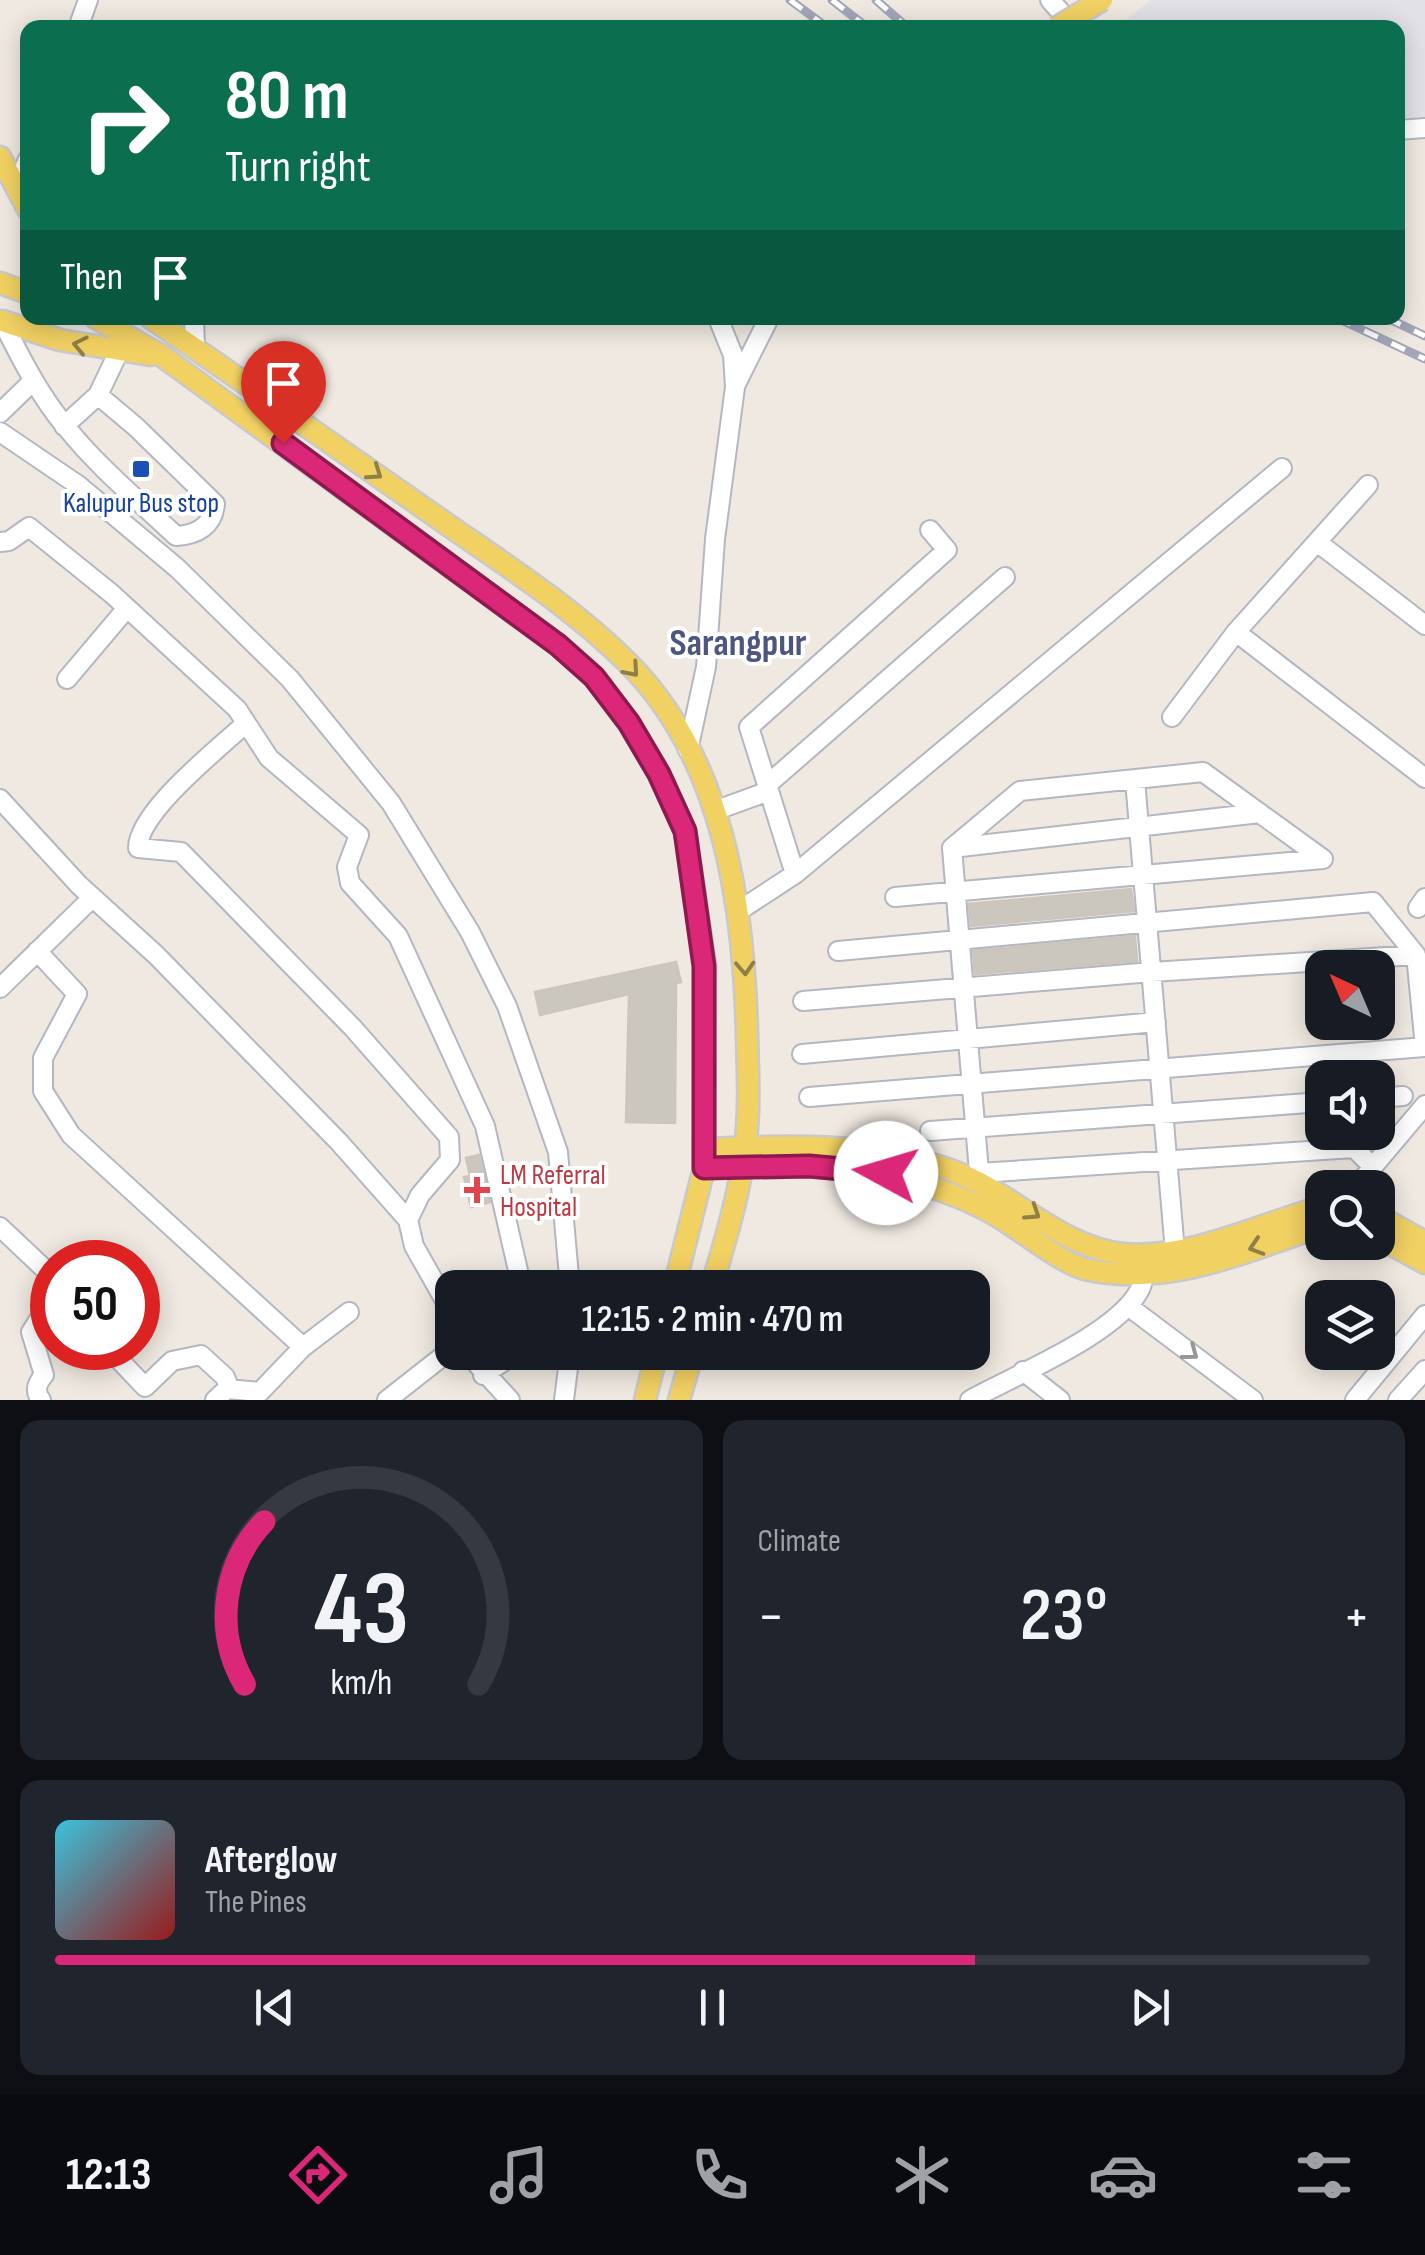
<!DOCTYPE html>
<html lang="en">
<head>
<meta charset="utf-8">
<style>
	body { margin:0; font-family:"Sofia Sans Condensed",sans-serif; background:#20242c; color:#f1f3f6; height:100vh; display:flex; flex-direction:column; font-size:38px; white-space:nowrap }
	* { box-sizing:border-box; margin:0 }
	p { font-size:32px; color:#9ea1a6 }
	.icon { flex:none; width:55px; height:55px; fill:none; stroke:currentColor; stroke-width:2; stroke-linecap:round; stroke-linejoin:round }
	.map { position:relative; height:1400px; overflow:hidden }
	.drawer { display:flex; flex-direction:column; gap:20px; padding:20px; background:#0d0f14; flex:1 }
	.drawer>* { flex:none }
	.hud { position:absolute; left:20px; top:20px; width:1385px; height:305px; border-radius:20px; box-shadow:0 5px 25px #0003; background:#0b6e4f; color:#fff; overflow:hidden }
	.needle { width:65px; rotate:316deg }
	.buttons { position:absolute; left:1305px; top:950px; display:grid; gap:20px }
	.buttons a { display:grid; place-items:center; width:90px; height:90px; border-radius:20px; background:#171b24; box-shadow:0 5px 25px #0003; font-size:50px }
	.speed { position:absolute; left:30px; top:1240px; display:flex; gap:20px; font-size:50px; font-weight:700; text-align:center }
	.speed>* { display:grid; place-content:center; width:130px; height:130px; border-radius:50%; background:#171b24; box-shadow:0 5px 25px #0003; line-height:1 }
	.speed .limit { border:15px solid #d22; background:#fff; color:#111 }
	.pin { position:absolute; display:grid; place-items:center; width:85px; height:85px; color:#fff; margin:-102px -42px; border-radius:50% 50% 50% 0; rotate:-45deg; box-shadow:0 0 10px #0007 }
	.pin .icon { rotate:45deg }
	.me { position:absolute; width:110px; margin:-55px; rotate:276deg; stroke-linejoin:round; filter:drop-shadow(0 0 8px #0008) }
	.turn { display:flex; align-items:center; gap:35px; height:210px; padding:0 40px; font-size:45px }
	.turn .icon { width:130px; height:130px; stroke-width:2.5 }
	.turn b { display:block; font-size:70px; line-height:85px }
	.then { display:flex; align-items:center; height:95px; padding:0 40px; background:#0003; gap:20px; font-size:38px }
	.big { font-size:75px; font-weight:600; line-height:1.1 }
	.drawer .tile { flex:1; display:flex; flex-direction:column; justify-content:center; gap:15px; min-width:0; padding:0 35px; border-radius:20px; background:#20242c }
	.drawer .dial { align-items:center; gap:0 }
	.dial svg { height:260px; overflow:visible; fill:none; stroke:#363941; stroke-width:7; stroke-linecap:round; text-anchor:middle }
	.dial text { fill:#f1f3f6; stroke:none }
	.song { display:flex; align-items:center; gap:30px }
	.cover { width:120px; height:120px; border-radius:15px; background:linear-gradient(135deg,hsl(190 70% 55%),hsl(0 70% 35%)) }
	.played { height:10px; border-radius:5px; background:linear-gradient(90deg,#db2777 70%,#363941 70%) }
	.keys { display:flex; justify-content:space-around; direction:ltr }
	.heat { display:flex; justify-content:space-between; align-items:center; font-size:55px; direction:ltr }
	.drawer .tiles { flex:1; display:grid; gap:20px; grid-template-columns:1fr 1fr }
	.tile:last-child { grid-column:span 2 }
	.trip { position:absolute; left:435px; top:1270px; width:555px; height:100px; border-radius:20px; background:#171b24; box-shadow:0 5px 25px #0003; font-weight:600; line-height:100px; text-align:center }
	.dock { display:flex; height:160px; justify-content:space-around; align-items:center; background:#090b0e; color:#9ea1a6 }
	.dock .icon { width:70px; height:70px }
	.dock .active { color:#db2777 }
	.dock b { font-size:45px; color:#f1f3f6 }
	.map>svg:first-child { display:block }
	.industrial { fill:#e3e1e8 }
	.building { fill:#cbc7bf; stroke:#cbc5ba; stroke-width:2.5 }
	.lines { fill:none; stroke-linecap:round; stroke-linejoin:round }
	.minor-casing { stroke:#b4b7c1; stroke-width:22 }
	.major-casing { stroke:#c9c9c9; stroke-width:25 }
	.minor { stroke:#fff; stroke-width:18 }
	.major { stroke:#f2d163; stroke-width:20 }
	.rail-casing { stroke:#a3a6b8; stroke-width:9 }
	.rail { stroke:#fff; stroke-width:5; stroke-dasharray:15; stroke-linecap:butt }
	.major-bridge-casing { stroke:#c9c9c9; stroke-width:25; stroke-linecap:butt }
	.major-bridge { stroke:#f2d163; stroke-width:20 }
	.oneway { stroke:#908048 }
	.oneway2 { stroke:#969696 }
	.route-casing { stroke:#8e194d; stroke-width:25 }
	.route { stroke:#db2777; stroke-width:18 }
	.transit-dot { fill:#1a4fb4; stroke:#fff; stroke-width:4 }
	.health-dot { fill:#e0444e; stroke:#fff; stroke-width:4 }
	.labels { text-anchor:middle; stroke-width:8; stroke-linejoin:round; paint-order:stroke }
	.transit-label { font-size:28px; fill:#164399; stroke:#fff }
	.health-label { font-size:28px; fill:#be3a42; stroke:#fff; text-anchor:start }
	.district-label { font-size:38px; font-weight:bold; fill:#4d5680; stroke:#fff }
</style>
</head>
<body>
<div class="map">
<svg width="1425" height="1400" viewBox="0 0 1425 1400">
	<rect width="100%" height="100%" fill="#efe9e1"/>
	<!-- industrial -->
	<path class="industrial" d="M1151,0H1425V117L1398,118V28L1117,27Z"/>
	<!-- building -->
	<path class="building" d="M1131,889L1134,911L971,926L969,904Z
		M1135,936L1137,961L975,974L973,951Z
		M676,962L681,982L676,983L675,1123L626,1122L629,994L540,1015L535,992Z
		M479,1155L490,1202L471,1207L464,1177L470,1176L466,1158Z"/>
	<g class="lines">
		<defs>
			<path id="minor" d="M1050,0L1075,28
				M78,28L88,0
				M1398,130L1425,128
				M16,189L28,159
				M194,318L195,348
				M2,321C21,358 39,395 66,427C98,467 139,501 176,536C197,535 213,526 215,504L136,427L98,395L64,426
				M736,384L769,318
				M98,395L119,351
				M0,413L33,381
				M0,432L78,485L177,568L290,679L391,803L470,932L507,1006L558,1152L570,1288
				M0,542L9,541L29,527L112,594L237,709L269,758L359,835L347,867L350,883L398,936L485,1126L522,1288
				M1317,542L1425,625
				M1236,632L1425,778
				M67,679L127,608
				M1172,717L1236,632L1368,485
				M245,724C217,750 138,812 138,848L181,852L353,1028L449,1137L450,1160L420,1195L408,1220
				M688,750L706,667L715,539L735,387L733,355L718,318
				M1135,780L1175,1252
				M767,785L1005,577
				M0,799L79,885L156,955L339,1142L408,1220L414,1246L452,1313
				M714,811L769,791
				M952,848L1260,813
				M795,874L749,727L947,550L930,530
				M895,897L1323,859
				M1418,908L1425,898
				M737,912L795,874L1282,468
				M37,951L77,994L43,1058V1091L71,1135L303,1347
				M0,988L92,898
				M803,1001L1152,972L1416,955
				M802,1054L1156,1022
				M809,1097L1425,1047L1416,955L1373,902L838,951
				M1378,1098L1403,1096
				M930,1131L1322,1102
				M979,1173L1354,1148L1372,1166
				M980,1184L952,848L1020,791L1203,772L1323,859
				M1355,1188L1425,1105
				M0,1227L52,1276
				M138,1306L143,1295
				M1128,1306L1253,1400
				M108,1348L145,1387L172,1361L201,1355L225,1377L229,1387L215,1400
				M466,1352L510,1400
				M1023,1371L1060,1400
				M483,1375L518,1352
				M227,1389L260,1392L303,1347L349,1312
				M41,1400C34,1391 37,1383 44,1375L31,1332L52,1299
				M387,1400L452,1349
				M564,1400L570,1352
				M970,1400C1015,1375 1115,1335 1139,1291C1144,1283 1144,1271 1144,1261
				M1355,1400L1425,1315
				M1398,1400L1425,1370"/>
			<path id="major" d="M0,157L28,209
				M0,283L28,293
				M96,318L162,356L558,645L594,677L629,723L659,774L685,831L705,966L704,1168L674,1288
				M151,318C250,387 349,455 448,525C510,568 574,609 628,663C724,759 744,906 747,1035C748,1073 750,1111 745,1148C739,1196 725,1242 711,1288
				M2,321L60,340L150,355
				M704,1149C787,1145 874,1142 953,1171C1013,1193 1059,1247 1123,1254C1190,1260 1259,1224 1322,1207
				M704,1168C800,1159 901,1166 987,1210C1014,1224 1060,1263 1085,1269C1168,1288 1246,1251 1322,1226
				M1378,1216L1425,1242
				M1378,1237L1425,1263
				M645,1400L657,1352
				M679,1400L693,1352"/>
		</defs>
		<!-- minor casing -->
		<use href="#minor" class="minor-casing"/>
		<!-- major casing -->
		<use href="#major" class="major-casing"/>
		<!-- minor -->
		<use href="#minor" class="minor"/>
		<!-- major -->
		<use href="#major" class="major"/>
		<defs>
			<path id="rail" d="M790,0L828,28
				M832,0L868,28
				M876,0L908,28
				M1337,318L1425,359
				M1387,318L1425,336"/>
		</defs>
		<!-- rail casing -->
		<use href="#rail" class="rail-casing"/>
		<!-- rail -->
		<use href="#rail" class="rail"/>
		<defs>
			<path id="major-bridge" d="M1056,28L1102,0"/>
		</defs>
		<!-- major-bridge casing -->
		<use href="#major-bridge" class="major-bridge-casing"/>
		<!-- major-bridge -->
		<use href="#major-bridge" class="major-bridge"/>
	</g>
	<!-- one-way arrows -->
	<defs><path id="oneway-chevron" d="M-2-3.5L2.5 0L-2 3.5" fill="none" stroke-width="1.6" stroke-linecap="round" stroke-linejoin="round" transform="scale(2.5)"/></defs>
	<g class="oneway">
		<use href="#oneway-chevron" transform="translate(80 345) rotate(-168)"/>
		<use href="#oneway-chevron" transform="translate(375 473) rotate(35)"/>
		<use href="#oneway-chevron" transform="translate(632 670) rotate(49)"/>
		<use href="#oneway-chevron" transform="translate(745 968) rotate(87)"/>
		<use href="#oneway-chevron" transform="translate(1033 1213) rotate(33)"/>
		<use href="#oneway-chevron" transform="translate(1256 1247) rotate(162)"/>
	</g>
	<use class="oneway2" href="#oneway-chevron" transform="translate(1191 1353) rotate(37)"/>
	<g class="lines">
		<defs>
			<path id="route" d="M283,443L558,645L594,677L629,723L659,774L685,831L704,966V1168L809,1166L886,1173"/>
		</defs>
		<!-- route casing -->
		<use href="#route" class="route-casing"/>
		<!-- route -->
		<use href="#route" class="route"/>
	</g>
	<!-- markers -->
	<rect class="transit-dot" x="131" y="459" width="20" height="20" rx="5"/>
	<path class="health-dot" d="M472 1175h10v10h10v10h-10v10h-10v-10h-10v-10h10z"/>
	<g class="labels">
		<!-- transit labels -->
		<g class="transit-label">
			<text x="141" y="512">Kalupur Bus stop</text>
		</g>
		<!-- health labels -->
		<g class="health-label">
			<text x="500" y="1184">LM Referral<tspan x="500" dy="32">Hospital</tspan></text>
		</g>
		<!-- district labels -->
		<g class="district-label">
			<text x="738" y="655">Sarangpur</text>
		</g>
	</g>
</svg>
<div class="buttons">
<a><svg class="needle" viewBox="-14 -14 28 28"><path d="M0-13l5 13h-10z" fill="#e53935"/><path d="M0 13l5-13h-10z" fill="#9ea1a6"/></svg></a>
<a><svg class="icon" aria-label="sound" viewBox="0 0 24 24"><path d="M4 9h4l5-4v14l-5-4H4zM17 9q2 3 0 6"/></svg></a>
<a><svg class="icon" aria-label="search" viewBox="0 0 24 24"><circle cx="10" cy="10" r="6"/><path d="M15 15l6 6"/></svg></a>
<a><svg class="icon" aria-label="layers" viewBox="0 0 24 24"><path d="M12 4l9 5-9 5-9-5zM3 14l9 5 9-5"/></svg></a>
</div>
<div class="speed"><div class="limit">50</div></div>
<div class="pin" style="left:283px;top:443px;background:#d93025"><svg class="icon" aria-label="arrive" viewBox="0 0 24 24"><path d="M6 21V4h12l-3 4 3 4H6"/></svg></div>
<svg class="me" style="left:886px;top:1173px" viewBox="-20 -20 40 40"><circle r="19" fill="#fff"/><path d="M0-13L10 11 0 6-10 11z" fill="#db2777"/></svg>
<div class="trip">12:15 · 2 min · 470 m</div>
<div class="hud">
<div class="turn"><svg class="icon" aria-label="right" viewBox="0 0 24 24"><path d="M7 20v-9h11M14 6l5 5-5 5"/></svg><div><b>80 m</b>Turn right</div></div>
<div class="then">Then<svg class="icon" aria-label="arrive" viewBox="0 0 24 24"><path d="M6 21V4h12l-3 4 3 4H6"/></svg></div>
</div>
</div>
<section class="drawer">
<div class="tiles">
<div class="tile dial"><svg viewBox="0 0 100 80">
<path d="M14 69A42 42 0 1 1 86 69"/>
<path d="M14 69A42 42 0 0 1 20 19" stroke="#db2777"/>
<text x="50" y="56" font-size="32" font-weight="700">43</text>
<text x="50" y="72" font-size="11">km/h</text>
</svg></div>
<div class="tile"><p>Climate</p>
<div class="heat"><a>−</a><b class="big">23°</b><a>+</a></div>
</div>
<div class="tile">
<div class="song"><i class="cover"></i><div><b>Afterglow</b><p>The Pines</p></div></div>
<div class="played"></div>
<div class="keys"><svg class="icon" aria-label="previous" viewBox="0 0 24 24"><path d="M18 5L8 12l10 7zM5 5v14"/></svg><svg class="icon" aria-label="pause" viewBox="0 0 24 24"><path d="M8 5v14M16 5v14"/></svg><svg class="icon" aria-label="next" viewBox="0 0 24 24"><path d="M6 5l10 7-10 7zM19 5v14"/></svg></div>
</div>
</div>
</section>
<nav class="dock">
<b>12:13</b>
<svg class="icon active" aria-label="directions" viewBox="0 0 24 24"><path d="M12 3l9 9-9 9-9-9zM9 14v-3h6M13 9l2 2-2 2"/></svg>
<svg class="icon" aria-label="music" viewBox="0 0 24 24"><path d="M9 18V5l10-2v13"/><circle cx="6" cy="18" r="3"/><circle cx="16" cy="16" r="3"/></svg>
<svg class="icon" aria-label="phone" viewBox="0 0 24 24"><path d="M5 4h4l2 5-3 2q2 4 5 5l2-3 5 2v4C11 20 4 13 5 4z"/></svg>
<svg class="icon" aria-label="climate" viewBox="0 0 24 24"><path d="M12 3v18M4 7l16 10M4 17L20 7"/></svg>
<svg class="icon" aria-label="car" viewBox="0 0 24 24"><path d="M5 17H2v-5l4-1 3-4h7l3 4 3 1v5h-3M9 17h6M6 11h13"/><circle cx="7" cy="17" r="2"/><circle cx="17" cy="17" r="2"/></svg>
<svg class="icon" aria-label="filters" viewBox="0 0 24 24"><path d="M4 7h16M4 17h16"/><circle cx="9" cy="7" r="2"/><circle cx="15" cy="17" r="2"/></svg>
</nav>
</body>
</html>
